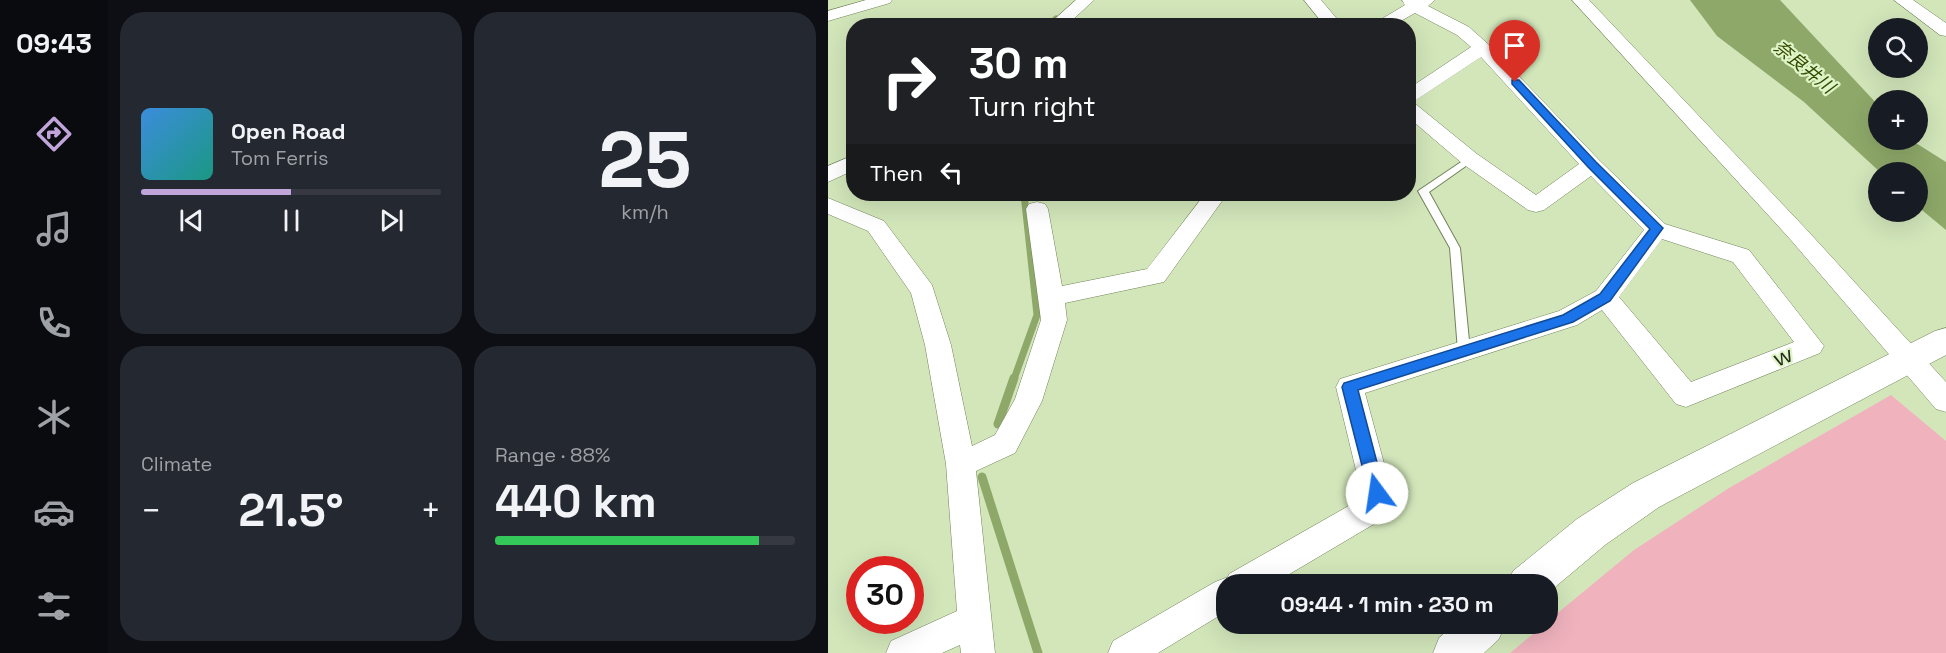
<!DOCTYPE html>
<html lang="en">
<head>
<meta charset="utf-8">
<style>
	body { margin:0; font-family:"Space Grotesk","Noto Sans JP",sans-serif; background:#242831; color:#f1f3f6; height:100vh; display:flex; flex-direction:column; font-size:22px; white-space:nowrap }
	* { box-sizing:border-box; margin:0 }
	p { font-size:20px; color:#9ea1a6 }
	.icon { flex:none; width:33px; height:33px; fill:none; stroke:currentColor; stroke-width:2; stroke-linecap:round; stroke-linejoin:round }
	.map { position:relative; flex:1; overflow:hidden }
	.sheet { display:flex; flex-direction:column; gap:12px; padding:12px; background:#0d0f14; width:720px }
	.sheet>* { flex:none }
	.top-card { position:absolute; left:18px; top:18px; width:570px; height:183px; border-radius:24px; box-shadow:0 6px 24px #0002; background:#202124; color:#fff; overflow:hidden }
	.fabs { position:absolute; left:1040px; top:18px; display:grid; gap:12px }
	.fabs a { display:grid; place-items:center; width:60px; height:60px; border-radius:50%; background:#171b24; box-shadow:0 6px 24px #0002; font-size:30px }
	.speed { position:absolute; left:18px; top:556px; display:flex; gap:12px; font-size:30px; font-weight:700; text-align:center }
	.speed>* { display:grid; place-content:center; width:78px; height:78px; border-radius:50%; background:#171b24; box-shadow:0 6px 24px #0002; line-height:1 }
	.speed .limit { border:9px solid #d22; background:#fff; color:#111 }
	.pin { position:absolute; display:grid; place-items:center; width:51px; height:51px; color:#fff; margin:-62px -26px; border-radius:50% 50% 50% 0; rotate:-45deg; box-shadow:0 0 6px #0007 }
	.pin .icon { rotate:45deg }
	.me { position:absolute; width:66px; margin:-33px; rotate:346deg; stroke-linejoin:round; filter:drop-shadow(0 0 4px #0008) }
	.turn { display:flex; align-items:center; gap:21px; height:126px; padding:0 24px; font-size:27px }
	.turn .icon { width:78px; height:78px; stroke-width:2.5 }
	.turn b { display:block; font-size:42px; line-height:51px }
	.then { display:flex; align-items:center; height:57px; padding:0 24px; background:#0003; gap:12px; font-size:22px }
	.big { font-size:45px; font-weight:700; line-height:1.1 }
	.sheet .card { flex:1; display:flex; flex-direction:column; justify-content:center; gap:9px; min-width:0; padding:0 21px; border-radius:24px; background:#242831 }
	.sheet .dial { align-items:center; gap:0 }
	.dial b { font-size:78px; line-height:1 }
	.song { display:flex; align-items:center; gap:18px }
	.cover { width:72px; height:72px; border-radius:9px; background:linear-gradient(135deg,hsl(210 70% 55%),hsl(170 70% 35%)) }
	.played { height:6px; border-radius:3px; background:linear-gradient(90deg,#c0a4da 50%,#363941 50%) }
	.keys { display:flex; justify-content:space-around; direction:ltr }
	.heat { display:flex; justify-content:space-between; align-items:center; font-size:33px; direction:ltr }
	.charge { height:9px; border-radius:4px; background:linear-gradient(90deg,#34c759 88%,#363941 0) }
	.sheet .tiles { flex:1; display:grid; gap:12px; grid-template-columns:repeat(2,1fr) }
	.trip { position:absolute; left:388px; top:574px; width:342px; height:60px; border-radius:24px; background:#171b24; box-shadow:0 6px 24px #0002; font-weight:700; line-height:60px; text-align:center }
	main { display:flex; flex:1; min-height:0 }
	.tab-bar { display:flex; flex-direction:column; width:108px; justify-content:space-around; align-items:center; background:#090b0e; color:#9ea1a6 }
	.tab-bar .icon { width:42px; height:42px }
	.tab-bar .current { color:#c0a4da }
	.tab-bar b { font-size:27px; color:#f1f3f6 }
	.map>svg:first-child { display:block }
	.green { fill:#f0b3be }
	.water { fill:#8ea869 }
	.lines { fill:none; stroke-linecap:round; stroke-linejoin:round }
	.stream-far2 { stroke:#8ea869; stroke-width:5 }
	.stream-far1 { stroke:#8ea869; stroke-width:7 }
	.stream { stroke:#8ea869; stroke-width:9 }
	.service-casing { stroke:#72835b; stroke-width:2 }
	.minor-casing { stroke:#72835b; stroke-width:1 }
	.tertiary-casing { stroke:#72835b; stroke-width:1 }
	.service { fill:#fff; fill-rule:evenodd }
	.minor { fill:#fff; fill-rule:evenodd }
	.tertiary { fill:#fff; fill-rule:evenodd }
	.route { fill:#1a73e8; stroke:#114b97; stroke-width:1.5 }
	.labels { text-anchor:middle; stroke-width:4.5; stroke-linejoin:round; paint-order:stroke }
	.far-water-label { font-size:18px; font-style:italic; fill:#324900; stroke:#dff4c7 }
	.street-label { font-size:21px; fill:#222919; stroke:#dff4c7 }
</style>
</head>
<body>
<main>
<nav class="tab-bar">
<b>09:43</b>
<svg class="icon current" aria-label="directions" viewBox="0 0 24 24"><path d="M12 3l9 9-9 9-9-9zM9 14v-3h6M13 9l2 2-2 2"/></svg>
<svg class="icon" aria-label="music" viewBox="0 0 24 24"><path d="M9 18V5l10-2v13"/><circle cx="6" cy="18" r="3"/><circle cx="16" cy="16" r="3"/></svg>
<svg class="icon" aria-label="phone" viewBox="0 0 24 24"><path d="M5 4h4l2 5-3 2q2 4 5 5l2-3 5 2v4C11 20 4 13 5 4z"/></svg>
<svg class="icon" aria-label="climate" viewBox="0 0 24 24"><path d="M12 3v18M4 7l16 10M4 17L20 7"/></svg>
<svg class="icon" aria-label="car" viewBox="0 0 24 24"><path d="M5 17H2v-5l4-1 3-4h7l3 4 3 1v5h-3M9 17h6M6 11h13"/><circle cx="7" cy="17" r="2"/><circle cx="17" cy="17" r="2"/></svg>
<svg class="icon" aria-label="filters" viewBox="0 0 24 24"><path d="M4 7h16M4 17h16"/><circle cx="9" cy="7" r="2"/><circle cx="15" cy="17" r="2"/></svg>
</nav>
<section class="sheet">
<div class="tiles">
<div class="card">
<div class="song"><i class="cover"></i><div><b>Open Road</b><p>Tom Ferris</p></div></div>
<div class="played"></div>
<div class="keys"><svg class="icon" aria-label="previous" viewBox="0 0 24 24"><path d="M18 5L8 12l10 7zM5 5v14"/></svg><svg class="icon" aria-label="pause" viewBox="0 0 24 24"><path d="M8 5v14M16 5v14"/></svg><svg class="icon" aria-label="next" viewBox="0 0 24 24"><path d="M6 5l10 7-10 7zM19 5v14"/></svg></div>
</div>
<div class="card dial"><b>25</b><p>km/h</p></div>
<div class="card"><p>Climate</p>
<div class="heat"><a>−</a><b class="big">21.5°</b><a>+</a></div>
</div>
<div class="card"><p>Range · 88%</p><b class="big">440 km</b><div class="charge"></div></div>
</div>
</section>
<div class="map">
<svg width="1118" height="653" viewBox="0 0 1118 653">
	<rect width="100%" height="100%" fill="#d2e6ba"/>
	<!-- green -->
	<path class="green" d="M1063,395L1118,441V653H682L717,624H720V621L806,550L901,488Z"/>
	<!-- water -->
	<path class="water" d="M862,0H952L1050,105V140H1083L1118,162V230L1089,206V172H1052L976,102L889,36Z"/>
	<g class="lines">
		<!-- stream-far2 -->
		<path class="stream-far2" d="M218,26L228,18"/>
		<!-- stream-far1 -->
		<path class="stream-far1" d="M186,379L209,315L196,194"/>
		<!-- stream -->
		<path class="stream" d="M170,424L186,378
			M154,477L210,653"/>
		<defs>
			<path id="service" d="M642,156L645,157V161L601,192L632,248L642,351L640,354H632L630,351L622,248L590,191Z"/>
			<path id="minor" d="M38,0H64L62,3L0,21V11Z
				M248,0H266L238,26H219Z
				M476,0H493L515,26H497Z
				M574,0H607L600,6L641,27L660,44L771,160L837,224L921,250L996,346L992,353L858,407L848,404L774,310L749,325L537,393L564,493L546,524L443,585H399V611L330,653H280L285,641L387,582L400,577L401,574L524,504L533,491L508,387L512,379L731,311L768,291L816,230L763,176L716,210L708,212L700,210L635,164L580,117V89L643,47L629,35L587,13L564,26H542L577,5ZM653,57L751,164L708,195L649,154L585,102ZM834,239L905,262L966,342L863,382L791,297Z
				M744,0H761L978,229L1118,382V412L1108,409L962,239Z
				M1066,0H1085L1118,23V36L1112,35Z
				M26,155V170L0,182V166Z
				M377,194H399L336,282L237,303L239,320L214,401L187,453L148,471L167,653H133L132,645L114,653H58L63,641L129,611L118,464L97,345L83,293L40,231L0,214V198L56,221L104,285L123,345L144,446L167,435L187,399L213,320L198,209L201,204L209,202L217,204L220,209L234,286L319,269Z"/>
			<path id="tertiary" d="M1118,328V355L831,507L777,545L720,593V585H679L685,571L749,519L805,483L1107,331Z
				M626,624H677L671,639L656,653H605L611,638Z"/>
		</defs>
		<!-- service casing -->
		<use href="#service" class="service-casing"/>
		<!-- minor casing -->
		<use href="#minor" class="minor-casing"/>
		<!-- tertiary casing -->
		<use href="#tertiary" class="tertiary-casing"/>
		<!-- service -->
		<use href="#service" class="service"/>
		<!-- minor -->
		<use href="#minor" class="minor"/>
		<!-- tertiary -->
		<use href="#tertiary" class="tertiary"/>
	</g>
	<!-- route -->
	<path class="route" d="M684,80H691L768,162L835,228L782,301L745,322L530,390L557,493L555,498L549,500L543,498L541,493L514,387L516,383L735,315L772,294L822,229L760,167L684,84Z"/>
	<g class="labels">
		<!-- far-water labels -->
		<g class="far-water-label">
			<text transform="translate(976 67) rotate(39)" y="6">奈良井川</text>
		</g>
		<!-- street labels -->
		<g class="street-label">
			<text transform="translate(955 357) rotate(-22)" y="7">ｗ</text>
		</g>
	</g>
</svg>
<div class="fabs">
<a><svg class="icon" aria-label="search" viewBox="0 0 24 24"><circle cx="10" cy="10" r="6"/><path d="M15 15l6 6"/></svg></a>
<a>+</a>
<a>−</a>
</div>
<div class="speed"><div class="limit">30</div></div>
<div class="pin" style="left:687px;top:82px;background:#d93025"><svg class="icon" aria-label="arrive" viewBox="0 0 24 24"><path d="M6 21V4h12l-3 4 3 4H6"/></svg></div>
<svg class="me" style="left:549px;top:493px" viewBox="-20 -20 40 40"><circle r="19" fill="#fff"/><path d="M0-13L10 11 0 6-10 11z" fill="#1a73e8"/></svg>
<div class="trip">09:44 · 1 min · 230 m</div>
<div class="top-card">
<div class="turn"><svg class="icon" aria-label="right" viewBox="0 0 24 24"><path d="M7 20v-9h11M14 6l5 5-5 5"/></svg><div><b>30 m</b>Turn right</div></div>
<div class="then">Then<svg class="icon" aria-label="left" viewBox="0 0 24 24"><path d="M17 20v-9H6M10 6l-5 5 5 5"/></svg></div>
</div>
</div>
</main>
</body>
</html>
